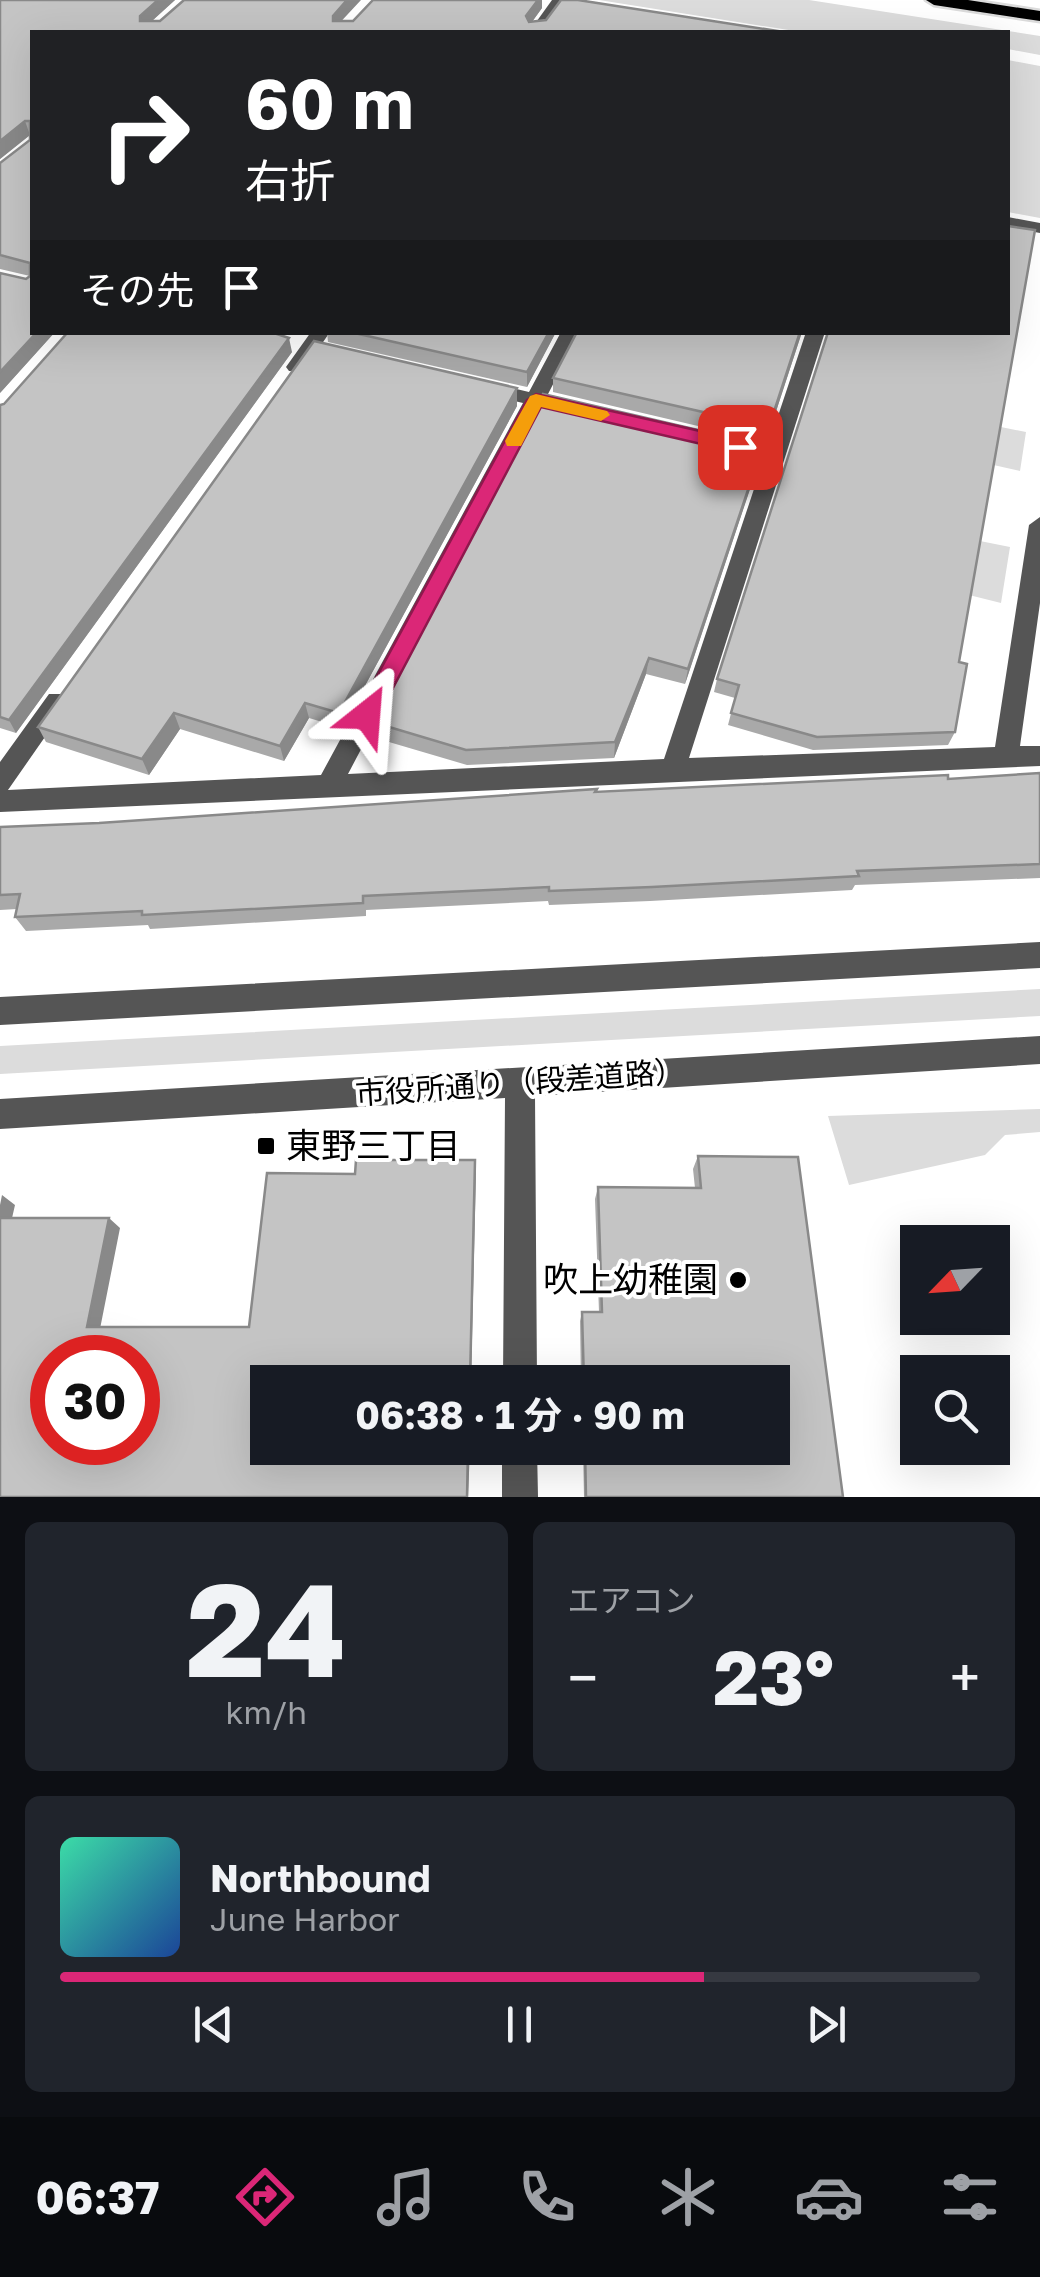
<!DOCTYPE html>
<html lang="ja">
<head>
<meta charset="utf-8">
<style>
	body { margin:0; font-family:"Golos Text","Noto Sans JP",sans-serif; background:#20242c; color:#f1f3f6; height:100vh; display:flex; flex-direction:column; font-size:38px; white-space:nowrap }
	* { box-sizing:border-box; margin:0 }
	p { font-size:32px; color:#9ea1a6 }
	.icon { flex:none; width:55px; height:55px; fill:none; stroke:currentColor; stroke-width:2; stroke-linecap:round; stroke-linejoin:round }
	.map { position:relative; height:1497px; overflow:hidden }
	.panel { display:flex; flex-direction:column; gap:25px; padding:25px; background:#0d0f14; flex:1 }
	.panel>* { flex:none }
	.hud { position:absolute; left:30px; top:30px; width:980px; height:305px; border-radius:0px; box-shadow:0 10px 40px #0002; background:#202124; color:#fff; overflow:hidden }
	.needle { width:65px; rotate:245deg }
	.controls { position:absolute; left:900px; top:1225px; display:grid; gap:20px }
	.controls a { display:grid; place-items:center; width:110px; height:110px; border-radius:0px; background:#171b24; box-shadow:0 10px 40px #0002; font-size:50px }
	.speed { position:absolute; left:30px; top:1335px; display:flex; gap:20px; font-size:50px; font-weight:700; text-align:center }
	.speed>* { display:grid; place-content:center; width:130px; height:130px; border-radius:50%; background:#171b24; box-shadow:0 10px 40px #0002; line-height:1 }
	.speed .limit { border:15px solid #d22; background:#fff; color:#111 }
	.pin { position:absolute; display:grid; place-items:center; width:85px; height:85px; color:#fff; margin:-42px; border-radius:20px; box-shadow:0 5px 15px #0006 }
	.me { position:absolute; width:110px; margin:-55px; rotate:28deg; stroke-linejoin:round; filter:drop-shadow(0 0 8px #0008) }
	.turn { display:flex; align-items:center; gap:35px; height:210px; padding:0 50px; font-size:45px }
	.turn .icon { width:130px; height:130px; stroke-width:2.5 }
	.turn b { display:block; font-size:70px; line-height:85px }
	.then { display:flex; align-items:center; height:95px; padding:0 50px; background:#0003; gap:20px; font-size:38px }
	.big { font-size:75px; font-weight:700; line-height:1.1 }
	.panel .tile { flex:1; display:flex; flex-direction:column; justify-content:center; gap:15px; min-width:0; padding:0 35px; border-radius:15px; background:#20242c }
	.panel .dial { align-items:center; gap:0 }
	.dial b { font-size:130px; line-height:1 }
	.song { display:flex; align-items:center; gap:30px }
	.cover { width:120px; height:120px; border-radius:15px; background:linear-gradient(135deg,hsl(160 70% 55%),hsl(220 70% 35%)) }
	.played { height:10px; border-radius:5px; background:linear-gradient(90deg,#db2777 70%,#363941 70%) }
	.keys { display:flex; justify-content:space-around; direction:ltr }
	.heat { display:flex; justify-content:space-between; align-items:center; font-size:55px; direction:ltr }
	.panel .tiles { flex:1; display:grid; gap:25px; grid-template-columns:1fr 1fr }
	.tile:last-child { grid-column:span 2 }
	.trip { position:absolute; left:250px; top:1365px; width:540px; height:100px; border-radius:0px; background:#171b24; box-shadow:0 10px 40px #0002; font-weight:700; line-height:100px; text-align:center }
	.tab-bar { display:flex; height:160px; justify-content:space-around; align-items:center; background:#090b0e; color:#9ea1a6 }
	.tab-bar .icon { width:70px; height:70px }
	.tab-bar .active { color:#db2777 }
	.tab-bar b { font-size:45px; color:#f1f3f6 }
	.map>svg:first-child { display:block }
	.green { fill:#dcdcdc }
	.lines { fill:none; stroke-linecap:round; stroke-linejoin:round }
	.highway-casing { stroke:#dbdbdb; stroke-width:5 }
	.minor { fill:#555; fill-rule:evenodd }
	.highway { fill:#000; fill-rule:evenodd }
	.wall { fill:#a9a9a9 }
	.shaded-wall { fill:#898989 }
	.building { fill:#c4c4c4; stroke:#898989; stroke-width:2.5; fill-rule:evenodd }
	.route { fill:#db2777; stroke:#8e194d; stroke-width:2.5 }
	.slow { fill:#f59e0b }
	.poi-dot { fill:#000; stroke:#fff; stroke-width:4 }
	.labels { text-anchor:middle; stroke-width:8; stroke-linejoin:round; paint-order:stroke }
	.street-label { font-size:30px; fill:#000; stroke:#fff }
	.near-poi-label { font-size:35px; fill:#000; stroke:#fff; text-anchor:start }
</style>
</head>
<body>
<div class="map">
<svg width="1040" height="1497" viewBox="0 0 1040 1497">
	<rect width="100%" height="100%" fill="#fff"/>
	<!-- green -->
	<path class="green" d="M599,0H809L1040,36V55L1008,49V32H801Z
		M1008,60L1040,66V218L1008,212Z
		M996,426L1026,432L1020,471L989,464Z
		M975,540L1010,547L1001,603L941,588Z
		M1040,989V1016L0,1074V1046Z
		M1040,1109V1132L1005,1135L985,1155L849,1185L828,1116Z"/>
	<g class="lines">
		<defs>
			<path id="highway" d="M926,0H968L1040,11V21L934,5Z"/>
		</defs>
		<!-- highway casing -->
		<use href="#highway" class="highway-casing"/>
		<!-- minor -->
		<path class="minor" d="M552,0H566L543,32H529Z
			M1008,217L1040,223V233L1008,227Z
			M311,332H330L303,371H289L286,367Z
			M561,332H580L547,396L580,404L583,409L573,416L541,408L348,774L664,759L764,459L722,449L719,444L729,437L768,446L806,332H825L689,758L995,747L1029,525L1040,517V603L1020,746H1040V766L0,812V762L49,694H67L70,701L8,790L321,775L523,403L479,393L476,388L486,382L529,392Z
			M1040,942V968L0,1025V997Z
			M1040,1036V1064L535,1096L537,1382H503L505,1098L0,1129V1099Z
			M502,1448H537L538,1497H502Z"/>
		<!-- highway -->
		<use href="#highway" class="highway"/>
	</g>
	<!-- wall -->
	<path class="wall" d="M0,0H175L152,21H342L542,8L532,22L32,32V332H55L0,393L26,279L30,276L0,269V163L30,140V135L0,159Z
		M327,332H556L527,387L328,342Z
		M577,332H802L766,442L553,392V378Z
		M292,352L16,733L0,728V405Z
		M517,388V406L342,728L309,718L284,761L180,729L149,775L46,742L38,727Z
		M763,445L759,462L685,684L646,674L614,758L467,765L372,737L369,721Z
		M959,662L955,732L948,745L813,750L728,725L735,698L714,692L717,679Z
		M1040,773V878L855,885L852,890L650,901L549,905L548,901L366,910V916L150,929L148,925L26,931L15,917L17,909L0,910V827L99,823L596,792L948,779Z
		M698,1156L843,1497H584L583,1448H772V1382H581L580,1321L582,1312H599L595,1199L598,1187L695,1188L693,1169Z"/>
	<!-- shaded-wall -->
	<path class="shaded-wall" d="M158,0H175L143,29L140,21V16Z
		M347,0H361L334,29L333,16Z
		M538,0H542V8L526,30V16Z
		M25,121L30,135L0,159V141Z
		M37,332H55L0,393V372Z
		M549,332H556L527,387V372Z
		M800,332H802L766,442L769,427Z
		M289,338L292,352L16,733L9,720Z
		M517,388V406L342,728L339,713Z
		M763,445L759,462L685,684L688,669Z
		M649,658L646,674L614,758L615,742Z
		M305,703L309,718L284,761L280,746Z
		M174,713L180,729L149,775L142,759Z
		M475,1160L476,1170L471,1382H470Z
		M2,1195L15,1205L10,1227L0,1220V1205Z
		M109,1218L120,1228L99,1334L87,1327Z
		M468,1448H470L468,1497H467Z"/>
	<!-- building -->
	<path class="building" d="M0,0H158L140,16V21H160L184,0H347L333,16V21H353L373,0H538L526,16L529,22L546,20L561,0H578L784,32H32V332H37L0,372V273L26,279L30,276V263L0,255V163L30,140V121H25L0,141Z
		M1008,226L1035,230L959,662L967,664L955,732L817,737L731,713L739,685L717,679L828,332H1008Z
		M68,332H271L289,338L9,720L0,717V405L4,404Z
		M350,332H549L527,372Z
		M577,332H800L769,427L553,378Z
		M314,341L517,388L339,713L305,703L280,746L174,713L142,759L38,727Z
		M543,394L763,445L688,669L649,658L615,742L466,750L369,721Z
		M1040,773V864L857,871L859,876L652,887L549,891V887L363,896V903L142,915V911L15,917L20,894L0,895V827L99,823L597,789L595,792L948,775V779Z
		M698,1156L798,1157L843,1497H586L585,1448H772V1382H584L582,1312H602L598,1187L701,1188Z
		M356,1160H475L470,1382H268V1448H468L467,1497H0V1218H109L87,1327H249L267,1173L355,1174ZM52,1358H138V1442H52Z"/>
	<!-- route -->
	<path class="route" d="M536,394L740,440L749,447L740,453L541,407L375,722H359L356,715L359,709L527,400Z"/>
	<!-- slow -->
	<path class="slow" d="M536,394L607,411L610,415L601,421L541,407L521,446H507L505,441L530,396Z"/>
	<!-- markers -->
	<g class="poi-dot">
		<rect x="256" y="1136" width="20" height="20" rx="5"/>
		<circle cx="738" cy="1280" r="10"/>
	</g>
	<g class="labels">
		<!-- street labels -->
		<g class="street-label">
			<text transform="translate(520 1083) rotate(-4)" y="10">市役所通り（段差道路）</text>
		</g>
		<!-- near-poi labels -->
		<g class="near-poi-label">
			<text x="286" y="1158">東野三丁目</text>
			<text x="718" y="1292" text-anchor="end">吹上幼稚園</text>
		</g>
	</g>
</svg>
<div class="controls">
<a><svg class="needle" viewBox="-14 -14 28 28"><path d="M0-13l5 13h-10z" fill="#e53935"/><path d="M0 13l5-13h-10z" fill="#9ea1a6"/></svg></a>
<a><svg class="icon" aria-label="search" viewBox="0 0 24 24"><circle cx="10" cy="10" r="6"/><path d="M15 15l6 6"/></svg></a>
</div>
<div class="speed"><div class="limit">30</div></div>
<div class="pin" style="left:740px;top:447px;background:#d93025"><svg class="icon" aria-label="arrive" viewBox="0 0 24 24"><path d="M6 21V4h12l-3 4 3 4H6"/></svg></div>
<svg class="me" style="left:367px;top:715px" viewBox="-20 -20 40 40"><path d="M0-17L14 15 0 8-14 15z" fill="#db2777" stroke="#fff" stroke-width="4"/></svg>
<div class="trip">06:38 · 1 分 · 90 m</div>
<div class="hud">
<div class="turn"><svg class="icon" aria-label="right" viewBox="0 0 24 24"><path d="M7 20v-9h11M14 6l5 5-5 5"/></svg><div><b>60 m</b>右折</div></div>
<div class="then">その先<svg class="icon" aria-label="arrive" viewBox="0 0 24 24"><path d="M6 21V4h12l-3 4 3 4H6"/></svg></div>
</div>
</div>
<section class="panel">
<div class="tiles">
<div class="tile dial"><b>24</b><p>km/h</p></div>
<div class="tile"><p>エアコン</p>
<div class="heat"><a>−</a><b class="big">23°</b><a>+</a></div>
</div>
<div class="tile">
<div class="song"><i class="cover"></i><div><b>Northbound</b><p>June Harbor</p></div></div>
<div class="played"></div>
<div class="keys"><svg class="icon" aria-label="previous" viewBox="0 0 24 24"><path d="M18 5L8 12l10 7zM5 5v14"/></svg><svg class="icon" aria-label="pause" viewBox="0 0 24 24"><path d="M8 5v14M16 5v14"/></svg><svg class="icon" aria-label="next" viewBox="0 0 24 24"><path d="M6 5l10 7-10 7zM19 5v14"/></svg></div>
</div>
</div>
</section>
<nav class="tab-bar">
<b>06:37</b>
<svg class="icon active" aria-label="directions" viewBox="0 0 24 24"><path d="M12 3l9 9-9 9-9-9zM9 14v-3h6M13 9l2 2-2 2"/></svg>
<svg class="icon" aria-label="music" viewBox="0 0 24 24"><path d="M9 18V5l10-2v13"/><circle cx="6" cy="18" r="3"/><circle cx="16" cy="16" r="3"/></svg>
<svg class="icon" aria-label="phone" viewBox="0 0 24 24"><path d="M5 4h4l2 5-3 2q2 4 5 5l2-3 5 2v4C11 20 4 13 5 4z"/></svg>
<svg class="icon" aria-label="climate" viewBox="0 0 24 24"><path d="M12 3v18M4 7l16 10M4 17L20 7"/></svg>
<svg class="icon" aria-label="car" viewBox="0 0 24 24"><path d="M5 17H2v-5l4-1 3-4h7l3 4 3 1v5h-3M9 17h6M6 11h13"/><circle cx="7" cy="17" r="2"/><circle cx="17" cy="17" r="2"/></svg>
<svg class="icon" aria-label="filters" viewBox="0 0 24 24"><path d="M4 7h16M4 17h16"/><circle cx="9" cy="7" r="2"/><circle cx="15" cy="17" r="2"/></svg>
</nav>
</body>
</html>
